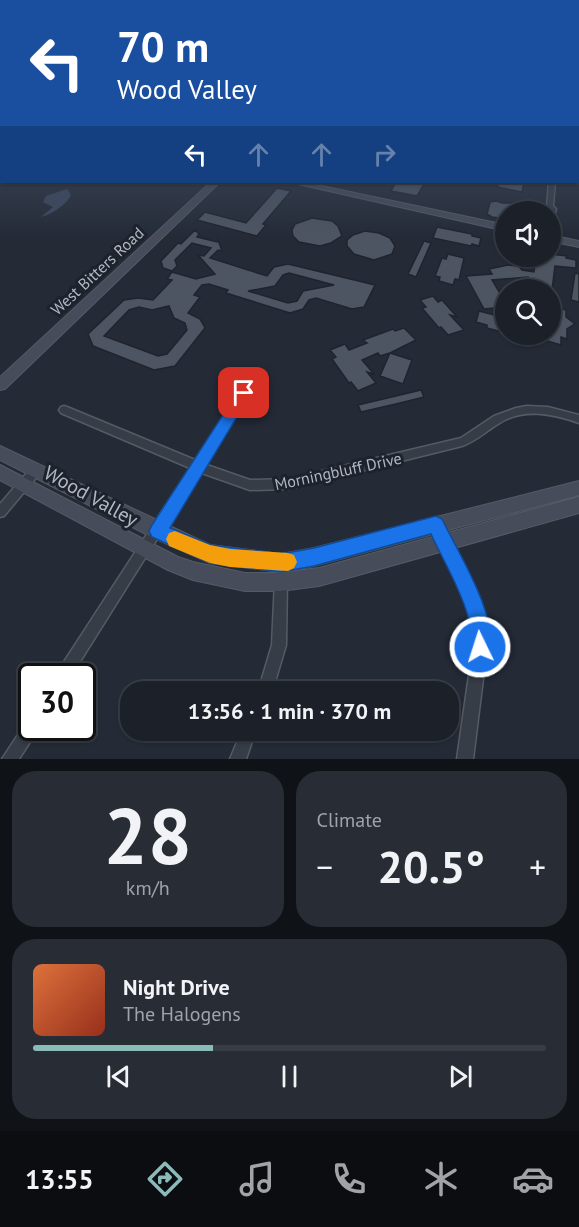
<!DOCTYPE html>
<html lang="en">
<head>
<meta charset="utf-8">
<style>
	body { margin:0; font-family:"PT Sans",sans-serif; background:#282d35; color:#f1f3f6; height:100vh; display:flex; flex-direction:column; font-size:22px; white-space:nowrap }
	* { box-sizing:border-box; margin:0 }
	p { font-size:20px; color:#a0a3a8 }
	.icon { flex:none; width:33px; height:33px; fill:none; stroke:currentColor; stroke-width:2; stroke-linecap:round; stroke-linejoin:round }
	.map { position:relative; height:759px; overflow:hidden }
	.panel { display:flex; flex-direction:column; gap:12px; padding:12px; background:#0f1217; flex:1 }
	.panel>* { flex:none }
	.guide { position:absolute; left:0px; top:0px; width:579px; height:183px; box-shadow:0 2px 4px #0004,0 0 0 2px #393e46; background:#1a4fa0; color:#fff; overflow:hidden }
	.controls { position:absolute; left:495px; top:201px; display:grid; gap:12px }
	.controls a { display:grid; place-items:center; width:66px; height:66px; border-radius:50%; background:#1b2029; box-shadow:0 2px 4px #0004,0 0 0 2px #393e46; font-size:30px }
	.speed { position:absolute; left:18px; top:663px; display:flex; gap:12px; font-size:30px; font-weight:700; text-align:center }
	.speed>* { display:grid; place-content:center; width:78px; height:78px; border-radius:50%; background:#1b2029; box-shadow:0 2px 4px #0004,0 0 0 2px #393e46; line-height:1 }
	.speed .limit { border:3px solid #111; border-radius:9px; background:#fff; color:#111 }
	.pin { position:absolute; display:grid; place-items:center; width:51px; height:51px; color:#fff; margin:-26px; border-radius:12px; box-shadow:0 3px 9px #0006 }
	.me { position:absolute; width:66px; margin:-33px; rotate:356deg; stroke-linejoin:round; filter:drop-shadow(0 0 4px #0008) }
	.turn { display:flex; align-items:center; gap:21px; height:126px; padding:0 18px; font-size:27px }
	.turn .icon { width:78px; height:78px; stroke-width:2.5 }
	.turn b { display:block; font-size:42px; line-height:51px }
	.lanes { display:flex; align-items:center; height:57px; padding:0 18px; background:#0003; justify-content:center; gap:30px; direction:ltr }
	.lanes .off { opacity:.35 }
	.big { font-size:45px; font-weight:800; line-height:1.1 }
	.panel .card { flex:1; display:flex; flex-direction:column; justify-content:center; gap:9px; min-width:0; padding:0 21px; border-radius:24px; background:#282d35 }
	.panel .dial { align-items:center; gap:0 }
	.dial b { font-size:78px; line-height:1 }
	.song { display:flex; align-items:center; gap:18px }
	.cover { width:72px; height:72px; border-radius:9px; background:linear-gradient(135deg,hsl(20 70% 55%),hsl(10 70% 35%)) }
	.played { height:6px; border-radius:3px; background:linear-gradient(90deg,#8bbbb9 35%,#393e46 35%) }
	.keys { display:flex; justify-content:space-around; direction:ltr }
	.heat { display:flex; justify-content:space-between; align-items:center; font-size:33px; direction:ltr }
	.panel .tiles { flex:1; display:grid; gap:12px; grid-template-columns:1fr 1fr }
	.card:last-child { grid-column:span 2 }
	.trip { position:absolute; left:120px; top:681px; width:339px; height:60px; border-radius:24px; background:#1b2029; box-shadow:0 2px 4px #0004,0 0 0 2px #393e46; font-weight:800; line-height:60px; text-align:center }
	.tab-bar { display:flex; height:96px; justify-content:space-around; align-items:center; background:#0b0d10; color:#a0a3a8 }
	.tab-bar .icon { width:42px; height:42px }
	.tab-bar .selected { color:#8bbbb9 }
	.tab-bar b { font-size:27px; color:#f1f3f6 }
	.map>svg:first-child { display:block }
	.water { fill:#3c485e }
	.building { fill:#4d5562; stroke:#1f242e; stroke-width:1.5; fill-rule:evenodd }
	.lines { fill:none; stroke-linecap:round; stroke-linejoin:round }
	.street-casing { stroke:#555b65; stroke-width:3 }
	.secondary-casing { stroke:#555b65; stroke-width:2 }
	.street { fill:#373d47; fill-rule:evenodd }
	.secondary { fill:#464c5a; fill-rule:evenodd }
	.route { fill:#1a73e8; stroke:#114b97; stroke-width:1.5 }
	.slow { fill:#f59e0b }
	.labels { text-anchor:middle; stroke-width:6; stroke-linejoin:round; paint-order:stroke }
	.street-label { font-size:16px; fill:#b2b8c3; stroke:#1d222c }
	.near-street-label { font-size:20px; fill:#b2b8c3; stroke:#1d222c }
</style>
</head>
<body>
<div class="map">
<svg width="579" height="759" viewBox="0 0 579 759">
	<rect width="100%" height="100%" fill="#242b37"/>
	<!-- water -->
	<path class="water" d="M67,189L71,195C67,204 51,215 41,217L53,207L43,202L46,196Z"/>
	<!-- building -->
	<path class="building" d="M396,182H425L417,196L391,191Z
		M499,182H524L522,192L497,187Z
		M277,188L291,191L263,224L266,225L257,236L197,220L205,212L246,223Z
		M496,201L503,203H526L537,212H506V219L492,217L487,214L490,202Z
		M312,218L332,221L338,226L342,236L331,243L320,246L299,242L293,236L292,230L295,224Z
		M437,227L472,234V236L481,238L479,246L472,244L471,246L433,238Z
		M195,230L199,234L197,237L217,242L218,240L222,251L218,250L210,258L267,276L274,267L288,264L375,285L364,307L352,309L316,298L309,300L303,309L290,313L226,293L228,290L209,284L202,285L194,295L200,297L188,313L200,319L205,328L175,366L154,370L93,346L88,334L124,300L138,298L153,300L172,280L167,279L172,272L196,279L215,274L198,255L204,256L211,248L192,243L175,260L177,266L172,271L163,268L161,261L178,243L181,244ZM289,273L334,285L303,291L297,301L288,303L248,291L275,286L283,275ZM169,306L174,318L185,323L187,330L167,354L158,356L104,336L129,310L139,307L152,310Z
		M365,231L379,233L390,238L395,246L392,254L374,260L354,254L347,246V240L353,235Z
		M424,241L431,243L416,277L408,274Z
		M448,254L464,258L459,280L455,279L453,285L439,281L440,277L435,276L442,258L446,259Z
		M550,254L567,256L566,258L576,260V268L555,266L552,290H526L528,277L492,280L504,300H500L504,307L484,309L466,276L492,274L489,269L508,265L519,266L522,270L534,272L536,256H550Z
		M575,273L579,274V302L571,300Z
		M433,296L438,302L442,300L457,317L450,315L464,330L448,335L441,327L439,328L422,308L426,307L420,300Z
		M550,306L566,310V317L575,324L567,329V339L561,337V345L544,340V334H550Z
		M479,311L506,318V333L487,328V325L476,322Z
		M404,328L416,340L390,353L380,356L378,353L362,360L374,374L367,372L376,383L358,391L351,382L349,383L332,359L336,357L330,350L345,344L349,350L367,343L363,340L393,329L395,331Z
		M390,353L412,360L403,384L380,376Z
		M421,390L424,397L400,403L361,412L358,405Z"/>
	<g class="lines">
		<defs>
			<path id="street" d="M0,165H2V169H0Z
				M549,182H555L553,206L556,209L553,221L550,223V212L547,207Z
				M255,372L258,373L259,375L258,377L204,464L250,480L288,479L461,438L494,416L516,408L527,406L548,407L579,415V423C553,414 523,407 498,424C485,432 476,441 462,446L288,489L250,490L199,472L71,676H56L58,671L190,468L61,413L59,410L61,407L64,406L67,407L195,460L252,373Z
				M36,465L40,467L41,470L40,473L4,516L0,517V504L32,467Z
				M436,518L440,520L479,603L486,625L487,647L473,759H457L473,647L474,625L469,608L430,524L432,520Z
				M281,573L285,575L287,579L286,645L272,692H258L272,645L275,579L277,575Z
				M32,719V728H39L19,759H2L27,721Z
				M242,730H256L246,759H230Z"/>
			<path id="secondary" d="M211,182H220L5,389L0,390V377Z
				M289,182H303L506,225V231Z
				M550,235L579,241V247L550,241Z
				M0,446L210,545L281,554L314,548L579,481V495L314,566L281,572L210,563L152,537L0,460Z
				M0,465L178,557L193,562L245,573H280L319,568L579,497V513L319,586L280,591H245L193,580L168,570L0,480Z"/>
		</defs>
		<!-- street casing -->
		<use href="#street" class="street-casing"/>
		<!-- secondary casing -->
		<use href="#secondary" class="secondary-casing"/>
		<!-- street -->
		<use href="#street" class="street"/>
		<!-- secondary -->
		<use href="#secondary" class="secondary"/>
	</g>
	<!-- sky -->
	<linearGradient id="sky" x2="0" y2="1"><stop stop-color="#14181e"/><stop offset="0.55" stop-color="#3f4a5e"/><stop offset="1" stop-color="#3f4a5e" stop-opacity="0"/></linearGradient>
	<rect width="579" height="238" fill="url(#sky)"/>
	<!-- route -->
	<path class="route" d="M244,388L249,390L251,393L249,397L170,528L211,545L281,554L314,548L436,516L442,519C457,551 502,621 488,655L480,657L473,655C468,641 471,626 467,613C459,586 443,560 431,534L314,566L281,572L210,563L152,537L149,531L152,525L239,390Z"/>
	<!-- slow -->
	<path class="slow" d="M175,531L210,545L230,549L288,553L294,555L297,562L294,568L288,571L230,567L210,563L169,546L166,539L169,533Z"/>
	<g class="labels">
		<!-- street labels -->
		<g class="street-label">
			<text transform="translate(97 271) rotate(-43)" y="6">West Bitters Road</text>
			<text transform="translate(338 471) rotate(-12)" y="6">Morningbluff Drive</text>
		</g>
		<!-- near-street labels -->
		<g class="near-street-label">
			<text transform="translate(91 496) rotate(29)" y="7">Wood Valley</text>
		</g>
	</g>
</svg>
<div class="controls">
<a><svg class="icon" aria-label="sound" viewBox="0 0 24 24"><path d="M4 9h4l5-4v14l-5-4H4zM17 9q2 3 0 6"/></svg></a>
<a><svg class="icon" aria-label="search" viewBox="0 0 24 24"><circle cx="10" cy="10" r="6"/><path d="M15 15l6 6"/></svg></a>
</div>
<div class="speed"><div class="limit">30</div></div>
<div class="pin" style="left:244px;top:393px;background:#d93025"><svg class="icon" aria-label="arrive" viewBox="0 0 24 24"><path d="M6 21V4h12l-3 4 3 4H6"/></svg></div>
<svg class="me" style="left:480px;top:647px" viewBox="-20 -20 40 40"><circle r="17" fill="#1a73e8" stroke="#fff" stroke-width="3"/><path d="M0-11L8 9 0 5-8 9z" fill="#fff"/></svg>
<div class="trip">13:56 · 1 min · 370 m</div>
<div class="guide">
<div class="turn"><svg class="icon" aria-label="left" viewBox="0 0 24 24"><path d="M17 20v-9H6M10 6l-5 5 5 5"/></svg><div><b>70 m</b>Wood Valley</div></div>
<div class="lanes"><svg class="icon" aria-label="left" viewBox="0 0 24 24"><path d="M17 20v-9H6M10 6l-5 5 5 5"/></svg><svg class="icon off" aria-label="ahead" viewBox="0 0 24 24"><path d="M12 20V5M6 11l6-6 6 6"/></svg><svg class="icon off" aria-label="ahead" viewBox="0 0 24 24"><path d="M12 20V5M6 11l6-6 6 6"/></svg><svg class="icon off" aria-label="right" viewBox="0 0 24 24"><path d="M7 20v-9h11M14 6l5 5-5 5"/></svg></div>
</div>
</div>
<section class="panel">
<div class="tiles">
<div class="card dial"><b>28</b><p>km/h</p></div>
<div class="card"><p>Climate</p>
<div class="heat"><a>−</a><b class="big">20.5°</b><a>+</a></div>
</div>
<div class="card">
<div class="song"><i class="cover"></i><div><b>Night Drive</b><p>The Halogens</p></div></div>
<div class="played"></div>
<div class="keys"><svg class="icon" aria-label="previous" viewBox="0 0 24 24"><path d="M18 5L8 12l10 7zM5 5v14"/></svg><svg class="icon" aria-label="pause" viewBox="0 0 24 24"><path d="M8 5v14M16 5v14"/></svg><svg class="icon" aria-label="next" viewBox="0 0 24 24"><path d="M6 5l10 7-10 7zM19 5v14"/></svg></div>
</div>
</div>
</section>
<nav class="tab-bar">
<b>13:55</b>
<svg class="icon selected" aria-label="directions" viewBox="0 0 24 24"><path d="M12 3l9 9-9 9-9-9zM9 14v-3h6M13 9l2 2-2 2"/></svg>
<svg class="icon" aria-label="music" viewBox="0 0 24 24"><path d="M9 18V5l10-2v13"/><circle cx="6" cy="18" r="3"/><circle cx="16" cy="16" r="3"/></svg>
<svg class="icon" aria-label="phone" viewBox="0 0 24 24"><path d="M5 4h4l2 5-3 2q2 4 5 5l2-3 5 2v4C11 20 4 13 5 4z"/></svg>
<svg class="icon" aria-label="climate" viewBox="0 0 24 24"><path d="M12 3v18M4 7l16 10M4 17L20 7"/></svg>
<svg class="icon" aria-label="car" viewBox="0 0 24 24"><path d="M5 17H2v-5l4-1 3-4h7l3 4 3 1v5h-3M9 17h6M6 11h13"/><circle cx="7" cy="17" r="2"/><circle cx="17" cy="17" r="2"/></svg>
</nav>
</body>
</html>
